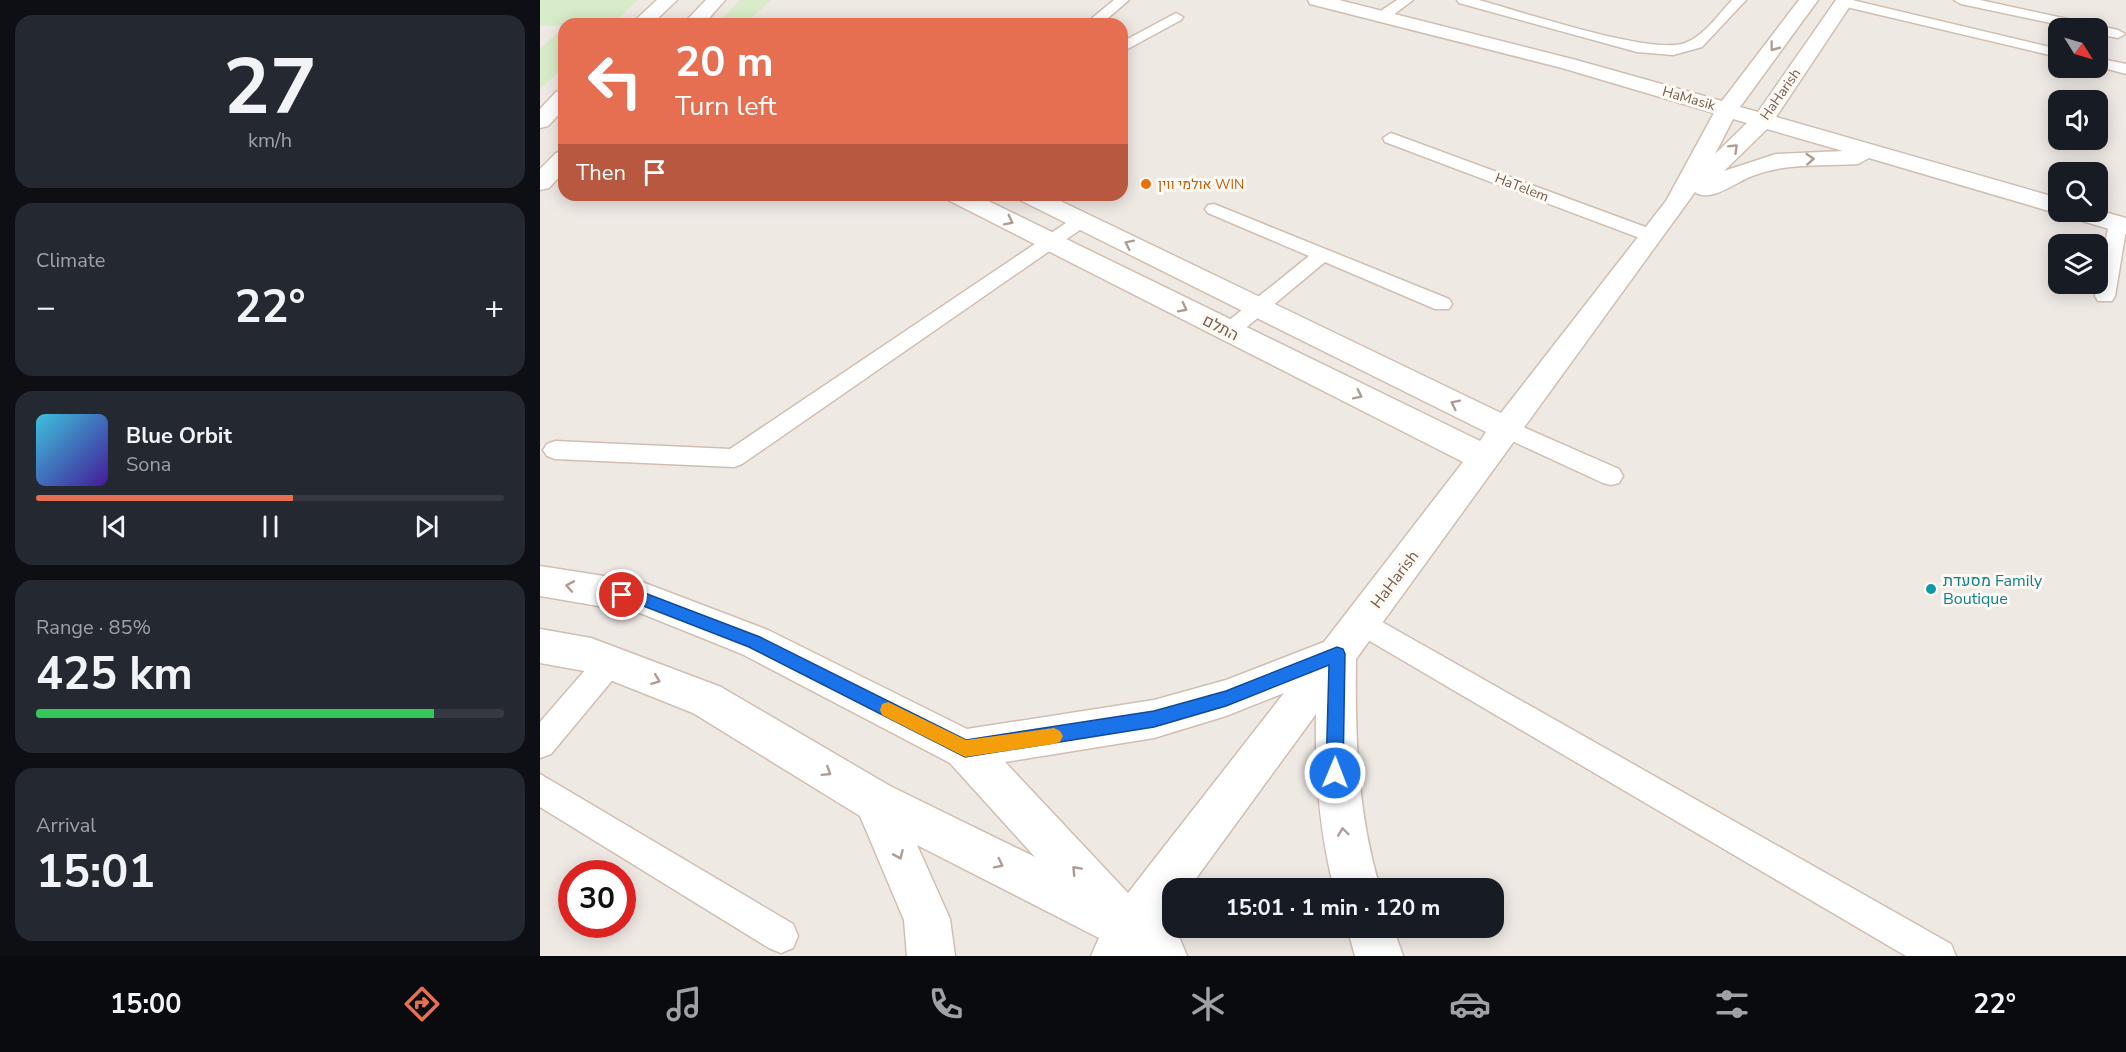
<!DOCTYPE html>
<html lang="en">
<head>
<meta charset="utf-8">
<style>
	body { margin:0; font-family:"Nunito Sans",Heebo,sans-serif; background:#242831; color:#f1f3f6; height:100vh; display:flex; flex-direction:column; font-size:22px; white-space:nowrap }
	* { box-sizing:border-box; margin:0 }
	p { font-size:20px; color:#9ea1a6 }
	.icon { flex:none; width:33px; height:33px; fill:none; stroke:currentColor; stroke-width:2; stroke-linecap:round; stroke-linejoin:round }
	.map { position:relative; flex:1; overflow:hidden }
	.panel { display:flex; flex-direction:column; gap:15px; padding:15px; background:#0d0f14; width:540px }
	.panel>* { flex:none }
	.hud { position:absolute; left:18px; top:18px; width:570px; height:183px; border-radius:18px; box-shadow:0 3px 15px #0003; background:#e76f51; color:#fff; overflow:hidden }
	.needle { width:39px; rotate:127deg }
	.fabs { position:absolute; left:1508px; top:18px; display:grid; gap:12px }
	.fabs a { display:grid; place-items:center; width:60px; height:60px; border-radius:12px; background:#171b24; box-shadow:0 3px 15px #0003; font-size:30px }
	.speed { position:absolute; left:18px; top:860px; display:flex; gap:12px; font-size:30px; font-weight:700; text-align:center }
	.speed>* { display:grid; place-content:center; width:78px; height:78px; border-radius:50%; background:#171b24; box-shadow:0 3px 15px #0003; line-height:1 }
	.speed .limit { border:9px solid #d22; background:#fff; color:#111 }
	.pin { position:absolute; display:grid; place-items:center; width:51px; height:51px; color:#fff; margin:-26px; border:3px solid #fff; border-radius:50%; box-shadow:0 2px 6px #0007 }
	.me { position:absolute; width:66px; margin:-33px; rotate:1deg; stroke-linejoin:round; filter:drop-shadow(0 0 4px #0008) }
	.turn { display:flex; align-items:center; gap:21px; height:126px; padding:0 18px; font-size:27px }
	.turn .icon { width:78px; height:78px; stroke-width:2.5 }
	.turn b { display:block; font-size:42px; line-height:51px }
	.then { display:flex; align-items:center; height:57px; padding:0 18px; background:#0003; gap:12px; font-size:22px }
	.big { font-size:45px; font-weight:700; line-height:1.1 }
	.panel .card { flex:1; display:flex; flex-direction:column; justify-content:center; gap:9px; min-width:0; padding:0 21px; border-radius:18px; background:#242831 }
	.panel .dial { align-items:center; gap:0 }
	.dial b { font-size:78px; line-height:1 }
	.song { display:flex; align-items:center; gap:18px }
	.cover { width:72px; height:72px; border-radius:9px; background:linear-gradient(135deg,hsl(190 70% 55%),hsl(260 70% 35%)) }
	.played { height:6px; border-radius:3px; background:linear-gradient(90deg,#e76f51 55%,#363941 55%) }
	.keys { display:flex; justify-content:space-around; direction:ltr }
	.heat { display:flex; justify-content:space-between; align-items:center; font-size:33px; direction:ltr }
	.charge { height:9px; border-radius:4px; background:linear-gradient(90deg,#34c759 85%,#363941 0) }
	.trip { position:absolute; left:622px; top:878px; width:342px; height:60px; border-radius:18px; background:#171b24; box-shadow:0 3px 15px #0003; font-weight:700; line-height:60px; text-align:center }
	.tab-bar { display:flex; height:96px; justify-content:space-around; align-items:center; background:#090b0e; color:#9ea1a6 }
	.tab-bar .icon { width:42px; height:42px }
	.tab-bar .selected { color:#e76f51 }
	.tab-bar b { font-size:27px; color:#f1f3f6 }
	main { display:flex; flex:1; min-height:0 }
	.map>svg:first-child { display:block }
	.industrial { fill:#efe9e4; fill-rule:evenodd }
	.green { fill:#d8ecc9 }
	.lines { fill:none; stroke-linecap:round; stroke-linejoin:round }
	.lane-casing { stroke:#d1beb0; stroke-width:3 }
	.street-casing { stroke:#d1beb0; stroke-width:3 }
	.secondary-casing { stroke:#d6c0b0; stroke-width:3 }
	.lane { fill:#fff; fill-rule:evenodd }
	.street { fill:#fff; fill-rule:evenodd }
	.secondary { fill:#fff; fill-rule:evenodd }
	.oneway { stroke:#af9d94 }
	.route { fill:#1a73e8; stroke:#114b97; stroke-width:1.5 }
	.slow { fill:#f59e0b }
	.food-dot { fill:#e8710a; stroke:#fffaf3; stroke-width:2 }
	.culture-dot { fill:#0f9aa8; stroke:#fffaf3; stroke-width:2 }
	.labels { text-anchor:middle; stroke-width:6; stroke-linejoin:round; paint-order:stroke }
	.far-street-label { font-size:14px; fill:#7a5c4d; stroke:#fffaf3 }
	.far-food-label { font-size:14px; fill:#c56008; stroke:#fffaf3; text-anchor:start }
	.street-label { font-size:16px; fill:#7a5c4d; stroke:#fffaf3 }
	.culture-label { font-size:16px; fill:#0d838f; stroke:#fffaf3; text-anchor:start }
</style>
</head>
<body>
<main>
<section class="panel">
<div class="card dial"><b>27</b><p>km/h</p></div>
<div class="card"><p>Climate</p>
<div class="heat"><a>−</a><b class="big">22°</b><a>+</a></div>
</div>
<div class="card">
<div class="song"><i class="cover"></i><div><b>Blue Orbit</b><p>Sona</p></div></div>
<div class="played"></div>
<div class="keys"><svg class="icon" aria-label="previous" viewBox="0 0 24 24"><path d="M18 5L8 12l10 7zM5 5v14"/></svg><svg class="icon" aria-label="pause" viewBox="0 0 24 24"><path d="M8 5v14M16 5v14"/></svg><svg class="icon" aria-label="next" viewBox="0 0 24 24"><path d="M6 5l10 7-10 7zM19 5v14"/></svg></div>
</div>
<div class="card"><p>Range · 85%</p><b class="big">425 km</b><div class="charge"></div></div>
<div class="card"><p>Arrival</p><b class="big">15:01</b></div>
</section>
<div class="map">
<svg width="1586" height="956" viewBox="0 0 1586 956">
	<rect width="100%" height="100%" fill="#fdf6ec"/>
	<!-- industrial -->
	<path class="industrial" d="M0,0H1586V956H0ZM24,24H582V195H24ZM1518,28H1557V68H1518ZM1518,100H1557V140H1518ZM1518,172H1557V212H1518ZM1518,244H1557V284H1518ZM32,873H82V924H32ZM633,888H954V927H633Z"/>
	<!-- green -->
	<path class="green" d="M0,0H98L72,24L0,26Z
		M200,0H231L205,24H177Z
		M24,28V67L0,89V48Z"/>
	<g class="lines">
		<defs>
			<path id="lane" d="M574,0H589L561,24H545Z
				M857,0H873L849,18H839V12Z
				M917,0H939C979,11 1112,56 1145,43C1164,36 1178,15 1192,0H1206L1162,47L1133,55L1097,52L919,3Z
				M1298,0H1312L1518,49V57L1298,5Z
				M1414,0H1440L1578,30L1585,34L1578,38L1557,34V28H1534L1421,4Z
				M636,13L643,17L641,20L582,52V42Z
				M1557,58L1586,64V74L1557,66Z
				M851,133L1119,232L1121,236L1119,240H1105L845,142L843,138Z
				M674,204L909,299L912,304L909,309H895L785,262L696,336H682L679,331L682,326L769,256L668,213L665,209L668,205Z
				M541,215L547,217L550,221L547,225L202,464L194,467L15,459L7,456L3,450L7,444L15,441L190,449L535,217Z
				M1578,217L1586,221V230L1575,296L1572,301H1558L1555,296L1569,223Z
				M967,420L1079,469L1083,476L1079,483L1071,485L1063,483L959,435L956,429L959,423Z
				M821,610L1411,944L1416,956H1366L811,630L807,622L811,614Z
				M70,649L80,653L84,662L80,671L11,754L0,758V722L60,653Z
				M0,774L253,924L258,936L253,948L241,953L229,948L0,807Z"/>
			<path id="street" d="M768,0H799L1036,60L1182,101L1259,0H1278L1200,107L1218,112L1296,0H1314L1236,117L1518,198V212H1526L1509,211L1329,158L1318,164C1284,166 1247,163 1215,175C1198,180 1171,204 1155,192L816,659C815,737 817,812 840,888H794C779,830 775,774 776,714L649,888H633V909L622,925L640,939L647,956H551L559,938L377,845L410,919L415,956H367L364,920L320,816L153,713L50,672L0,663V629L51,638L181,687L350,786L495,857L410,763L202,654L100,613L0,596V566L102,582L228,630L427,729L614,700L686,680L784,642L923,462L408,200L405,195H436L940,441L946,432L480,200L477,195H508L961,413L1126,201L1174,113L1022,68L770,4ZM1193,119L1207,123L1175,154ZM1227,129L1303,151L1236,154L1184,171ZM744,693L588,893L465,762L614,738L686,716Z
				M1557,210L1586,218V234L1529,217L1526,212Z
				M807,927H853L863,956H815Z"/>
			<path id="secondary" d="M117,0H137L112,24H91Z
				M166,0H185L164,24H143Z
				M24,91V109L8,126L0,128V109L16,92Z
				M24,151V172L9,188L0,190V169L16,153Z"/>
		</defs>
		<!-- lane casing -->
		<use href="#lane" class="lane-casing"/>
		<!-- street casing -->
		<use href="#street" class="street-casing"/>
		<!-- secondary casing -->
		<use href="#secondary" class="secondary-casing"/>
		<!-- lane -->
		<use href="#lane" class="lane"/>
		<!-- street -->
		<use href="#street" class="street"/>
		<!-- secondary -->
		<use href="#secondary" class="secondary"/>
	</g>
	<!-- one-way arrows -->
	<defs><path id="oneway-chevron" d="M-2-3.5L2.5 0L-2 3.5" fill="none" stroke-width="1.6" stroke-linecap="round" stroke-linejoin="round" transform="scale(1.5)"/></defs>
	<g class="oneway">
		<use href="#oneway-chevron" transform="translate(1234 47) rotate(127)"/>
		<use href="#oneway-chevron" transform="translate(1194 148) rotate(-44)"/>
		<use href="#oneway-chevron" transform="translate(1270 159) rotate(-4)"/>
		<use href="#oneway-chevron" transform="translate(469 221) rotate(27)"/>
		<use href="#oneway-chevron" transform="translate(589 244) rotate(-154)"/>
		<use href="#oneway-chevron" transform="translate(643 308) rotate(27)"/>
		<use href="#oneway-chevron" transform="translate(818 395) rotate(26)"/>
		<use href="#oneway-chevron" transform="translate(915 404) rotate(-154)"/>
		<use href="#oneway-chevron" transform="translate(30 586) rotate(-170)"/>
		<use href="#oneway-chevron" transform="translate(116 680) rotate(21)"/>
		<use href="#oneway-chevron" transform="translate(287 772) rotate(32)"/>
		<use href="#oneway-chevron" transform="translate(803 832) rotate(-98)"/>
		<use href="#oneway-chevron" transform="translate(359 855) rotate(66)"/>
		<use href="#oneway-chevron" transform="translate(459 864) rotate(27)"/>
		<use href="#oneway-chevron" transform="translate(536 870) rotate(-133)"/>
	</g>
	<!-- route -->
	<path class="route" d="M82,588L102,592L220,637L426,740L614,711L686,691L797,647L803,649L805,654L803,773L801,779L795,782L789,779L786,773L789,665L686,706L614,727L425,757L209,647L101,605L76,599L74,595Z"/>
	<!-- slow -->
	<path class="slow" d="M348,702L426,740L514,728L520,731L523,736L520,742L514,744L425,757L342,715L340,710L342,704Z"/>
	<!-- markers -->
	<circle class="food-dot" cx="606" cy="184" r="6"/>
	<circle class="culture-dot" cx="1391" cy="589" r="6"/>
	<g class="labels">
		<!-- far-street labels -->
		<g class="far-street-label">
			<text transform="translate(1240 94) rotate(-55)" y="5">HaHarish</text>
			<text transform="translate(1149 98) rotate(16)" y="5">HaMasik</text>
			<text transform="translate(982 187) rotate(21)" y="5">HaTelem</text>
		</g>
		<!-- far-food labels -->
		<g class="far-food-label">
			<text x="618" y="189">אולמי ווין WIN</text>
		</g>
		<!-- street labels -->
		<g class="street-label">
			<text transform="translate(681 327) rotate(27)" y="6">התלם</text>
			<text transform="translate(854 579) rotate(-53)" y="6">HaHarish</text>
		</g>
		<!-- culture labels -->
		<g class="culture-label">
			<text x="1403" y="586">מסעדת Family<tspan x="1403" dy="18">Boutique</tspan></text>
		</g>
	</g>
</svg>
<div class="fabs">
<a><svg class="needle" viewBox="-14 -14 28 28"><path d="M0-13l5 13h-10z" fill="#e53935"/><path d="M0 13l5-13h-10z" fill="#9ea1a6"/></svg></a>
<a><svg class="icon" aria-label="sound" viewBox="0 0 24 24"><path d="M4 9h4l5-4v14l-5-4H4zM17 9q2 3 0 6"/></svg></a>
<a><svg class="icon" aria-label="search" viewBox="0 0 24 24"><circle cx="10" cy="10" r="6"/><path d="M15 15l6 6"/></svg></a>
<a><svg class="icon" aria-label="layers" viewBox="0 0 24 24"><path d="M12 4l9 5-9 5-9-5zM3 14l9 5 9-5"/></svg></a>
</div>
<div class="speed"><div class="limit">30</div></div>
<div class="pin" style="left:82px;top:595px;background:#d93025"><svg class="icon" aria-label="arrive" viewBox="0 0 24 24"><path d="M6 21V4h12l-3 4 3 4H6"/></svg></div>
<svg class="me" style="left:795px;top:773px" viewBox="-20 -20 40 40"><circle r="17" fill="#1a73e8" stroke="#fff" stroke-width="3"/><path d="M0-11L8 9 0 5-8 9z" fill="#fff"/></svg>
<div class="trip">15:01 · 1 min · 120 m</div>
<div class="hud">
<div class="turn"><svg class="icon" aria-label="left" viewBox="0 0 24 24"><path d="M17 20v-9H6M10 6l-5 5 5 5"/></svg><div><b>20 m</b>Turn left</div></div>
<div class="then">Then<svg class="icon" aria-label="arrive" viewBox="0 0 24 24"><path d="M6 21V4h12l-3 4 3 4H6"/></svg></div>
</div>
</div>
</main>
<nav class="tab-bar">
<b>15:00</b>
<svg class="icon selected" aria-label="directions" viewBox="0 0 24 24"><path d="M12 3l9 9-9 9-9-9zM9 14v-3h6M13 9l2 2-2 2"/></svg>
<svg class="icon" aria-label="music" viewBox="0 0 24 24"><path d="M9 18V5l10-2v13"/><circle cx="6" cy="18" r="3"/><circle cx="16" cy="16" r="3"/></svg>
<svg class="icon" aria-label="phone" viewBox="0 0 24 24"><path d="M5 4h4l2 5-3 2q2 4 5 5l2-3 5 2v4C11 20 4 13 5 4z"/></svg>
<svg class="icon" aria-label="climate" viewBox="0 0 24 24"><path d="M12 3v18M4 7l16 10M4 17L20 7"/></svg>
<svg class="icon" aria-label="car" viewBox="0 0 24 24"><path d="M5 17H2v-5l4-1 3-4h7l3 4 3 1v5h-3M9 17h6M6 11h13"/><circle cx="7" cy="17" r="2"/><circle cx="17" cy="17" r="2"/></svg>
<svg class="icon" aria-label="filters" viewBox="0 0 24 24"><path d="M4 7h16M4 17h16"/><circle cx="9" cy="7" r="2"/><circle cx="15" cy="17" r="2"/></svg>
<b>22°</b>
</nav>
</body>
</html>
